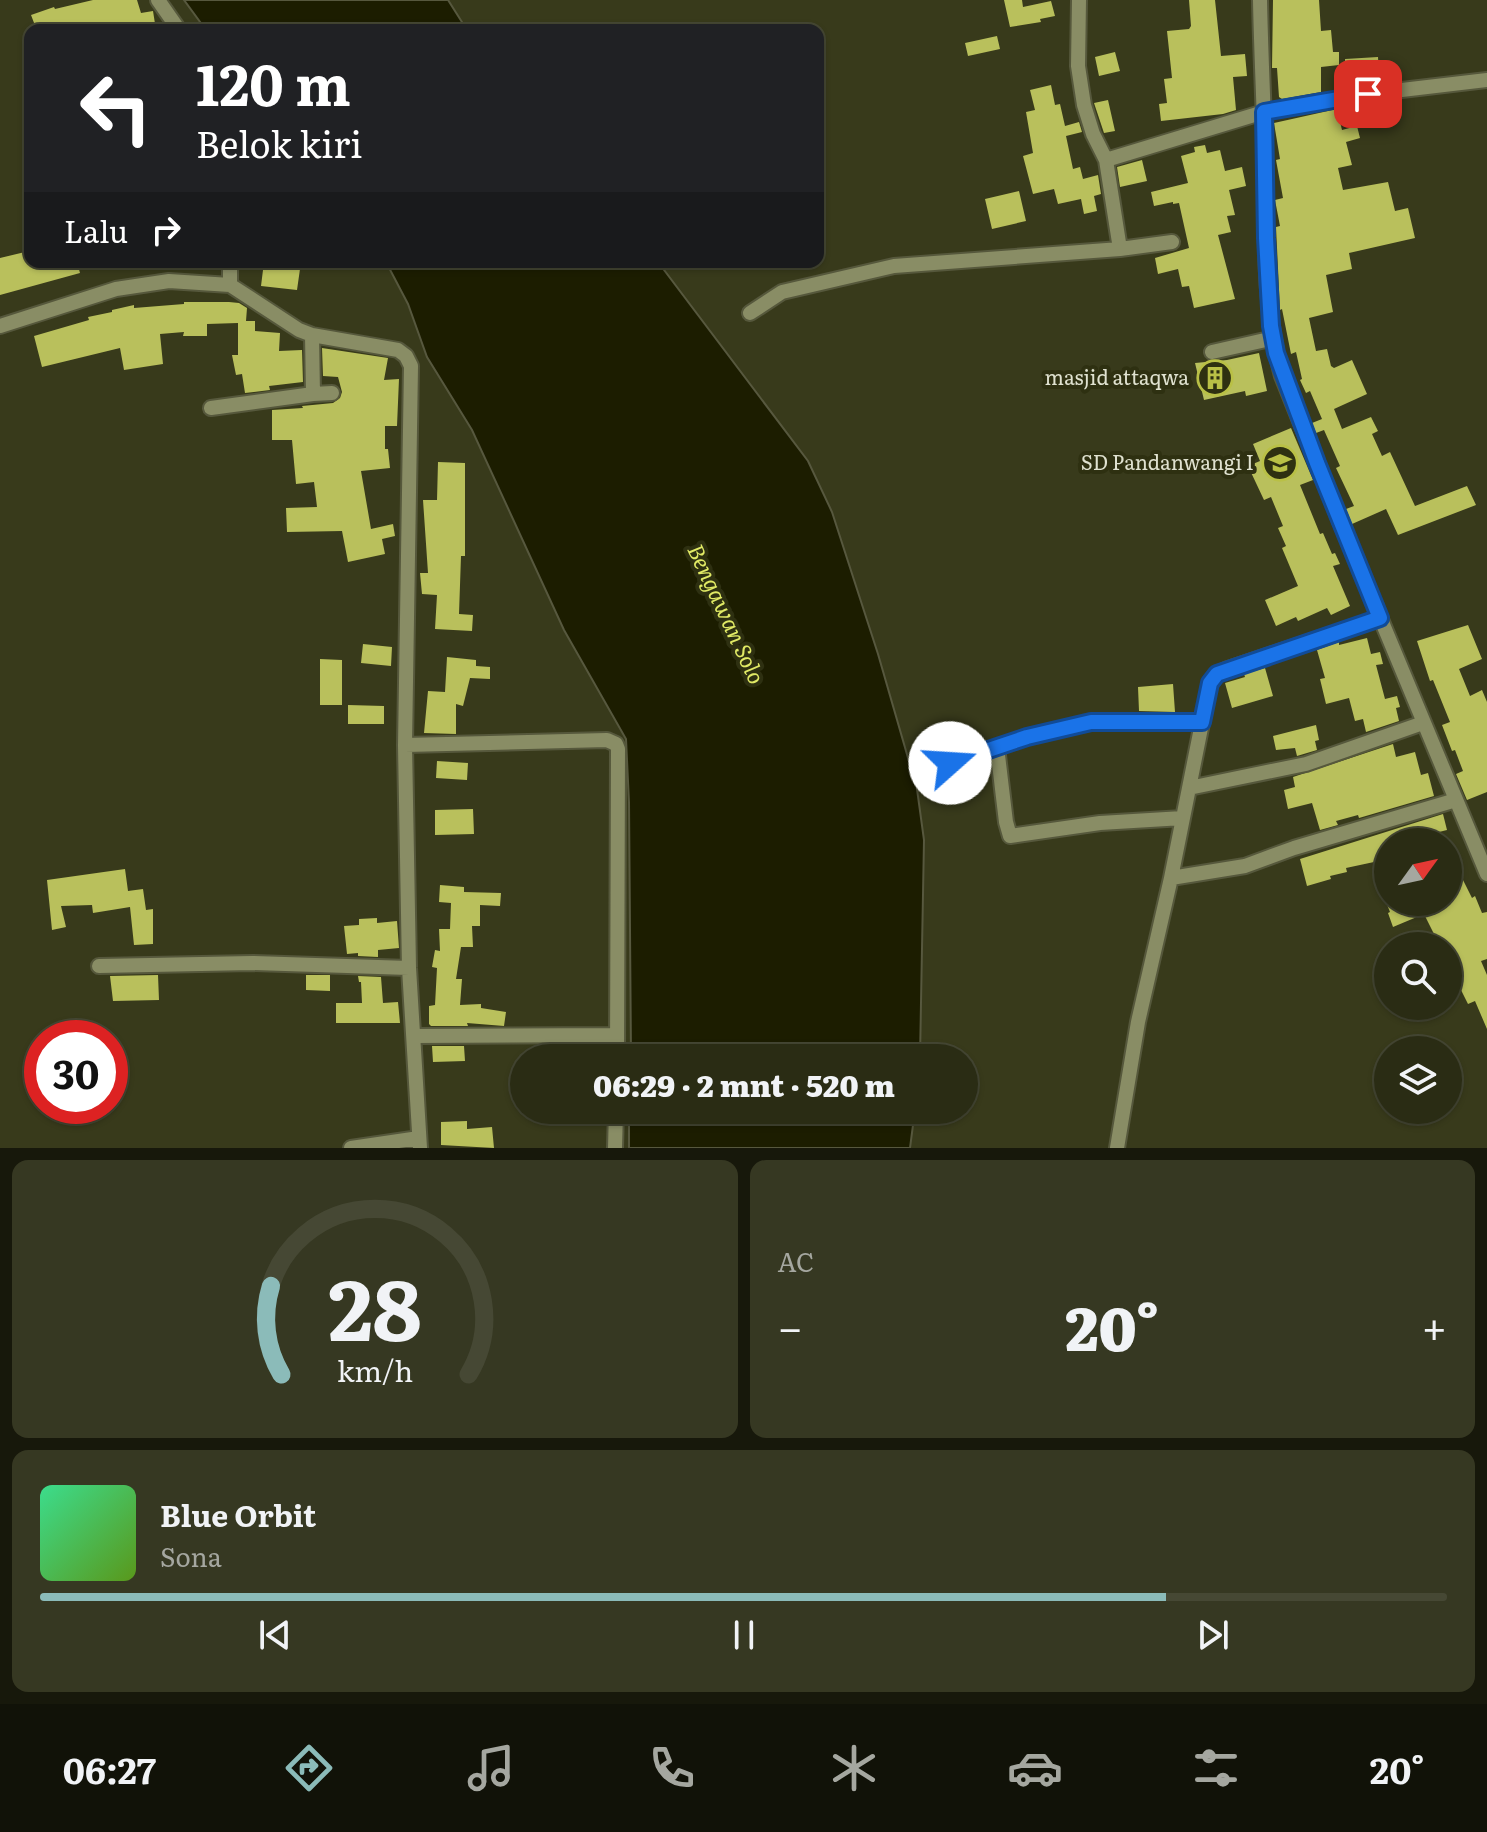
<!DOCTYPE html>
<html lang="id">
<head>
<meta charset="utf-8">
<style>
	body { margin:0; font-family:Literata,serif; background:#363822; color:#f1f3f6; height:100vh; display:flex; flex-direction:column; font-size:30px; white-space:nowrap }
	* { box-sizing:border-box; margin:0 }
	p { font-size:26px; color:#a5a7a0 }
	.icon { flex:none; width:44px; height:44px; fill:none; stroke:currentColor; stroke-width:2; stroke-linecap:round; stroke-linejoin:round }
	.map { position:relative; height:1148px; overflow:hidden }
	.details { display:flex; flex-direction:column; gap:12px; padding:12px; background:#17180b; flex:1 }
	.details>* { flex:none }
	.banner { position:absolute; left:24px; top:24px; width:800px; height:244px; border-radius:16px; box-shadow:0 2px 6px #0004,0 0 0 2px #464834; background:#202124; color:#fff; overflow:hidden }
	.needle { width:52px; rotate:57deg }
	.controls { position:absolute; left:1374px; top:828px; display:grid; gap:16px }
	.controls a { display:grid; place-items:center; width:88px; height:88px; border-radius:50%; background:#2a2c14; box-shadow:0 2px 6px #0004,0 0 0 2px #464834; font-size:40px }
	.speed { position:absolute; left:24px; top:1020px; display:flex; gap:16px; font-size:40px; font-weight:700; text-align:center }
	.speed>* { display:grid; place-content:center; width:104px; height:104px; border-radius:50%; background:#2a2c14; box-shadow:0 2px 6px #0004,0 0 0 2px #464834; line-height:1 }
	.speed .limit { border:12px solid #d22; background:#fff; color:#111 }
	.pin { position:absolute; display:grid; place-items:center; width:68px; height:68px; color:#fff; margin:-34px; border-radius:16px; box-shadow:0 4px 12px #0006 }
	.me { position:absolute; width:88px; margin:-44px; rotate:71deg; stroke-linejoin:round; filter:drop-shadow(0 0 6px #0008) }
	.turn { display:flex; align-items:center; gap:28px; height:168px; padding:0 40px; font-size:36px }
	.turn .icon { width:104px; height:104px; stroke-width:2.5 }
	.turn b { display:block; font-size:56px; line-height:68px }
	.then { display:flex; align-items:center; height:76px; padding:0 40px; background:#0003; gap:16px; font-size:30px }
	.big { font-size:60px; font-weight:800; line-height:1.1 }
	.details .tile { flex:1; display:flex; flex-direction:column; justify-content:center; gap:12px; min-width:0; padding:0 28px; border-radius:16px; background:#363822 }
	.details .dial { align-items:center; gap:0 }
	.dial svg { height:208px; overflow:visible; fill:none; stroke:#464834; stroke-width:7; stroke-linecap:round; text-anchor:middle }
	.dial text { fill:#f1f3f6; stroke:none }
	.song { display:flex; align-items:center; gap:24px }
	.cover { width:96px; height:96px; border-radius:12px; background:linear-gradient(135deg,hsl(150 70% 55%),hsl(90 70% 35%)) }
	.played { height:8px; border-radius:4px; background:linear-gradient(90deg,#8bbbb9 80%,#464834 80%) }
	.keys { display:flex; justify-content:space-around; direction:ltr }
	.heat { display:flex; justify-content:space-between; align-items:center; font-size:44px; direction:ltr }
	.details .tiles { flex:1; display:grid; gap:12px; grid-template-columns:1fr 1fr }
	.tile:last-child { grid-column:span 2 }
	.trip { position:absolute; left:510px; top:1044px; width:468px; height:80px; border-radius:40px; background:#2a2c14; box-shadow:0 2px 6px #0004,0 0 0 2px #464834; font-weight:800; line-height:80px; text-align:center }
	.dock { display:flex; height:128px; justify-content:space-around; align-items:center; background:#111208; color:#a5a7a0 }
	.dock .icon { width:56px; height:56px }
	.dock .selected { color:#8bbbb9 }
	.dock b { font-size:36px; color:#f1f3f6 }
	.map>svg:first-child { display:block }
	.water { fill:#1c1d00; stroke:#57583e; stroke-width:2 }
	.building { fill:#b9c05c }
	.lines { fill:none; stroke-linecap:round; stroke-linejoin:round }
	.minor-casing { stroke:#56583c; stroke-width:18 }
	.minor { stroke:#898d65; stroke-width:14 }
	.route-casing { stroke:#114b97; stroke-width:20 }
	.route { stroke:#1a73e8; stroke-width:14 }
	.labels { text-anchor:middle; stroke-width:8; stroke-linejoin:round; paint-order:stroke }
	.poi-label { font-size:20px; fill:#e0e2d0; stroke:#2e3011; text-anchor:end }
	.water-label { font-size:22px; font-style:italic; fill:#e1ea65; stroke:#2e3011 }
</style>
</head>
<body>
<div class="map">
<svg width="1487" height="1148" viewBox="0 0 1487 1148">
	<rect width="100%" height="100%" fill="#383a1b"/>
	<!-- water -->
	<path class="water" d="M184,0H448L467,30H206Z
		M386,262H658L808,461L832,512L878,654L917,789L924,840L920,1058H631L629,802L626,739L564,630L472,430L427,357L408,304Z
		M629,1110H915L910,1148H629Z"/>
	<!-- building -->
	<path class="building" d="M93,0H137L141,13L153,11L156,30H78L76,22L36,28L31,15L54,7L55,9Z
		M1004,0H1022L1023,7L1051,1L1055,16L1040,19L1041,22L1010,27Z
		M1189,0H1215L1221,56L1245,54L1247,76L1233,77L1236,110L1223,114L1161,121L1159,104L1167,103L1164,79L1172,78L1167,31L1189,29L1191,26Z
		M1273,0H1319L1321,31L1331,30L1333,52H1339V65L1321,67V92L1282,99L1279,97L1277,68H1272Z
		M997,36L1000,49L968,56L965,43Z
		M1115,52L1120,71L1099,76L1095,57Z
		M1378,57L1379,75H1370L1371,84L1347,88L1345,59Z
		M1051,85L1055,105L1060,104L1065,126L1079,122L1082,132L1066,136L1073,169L1080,167L1083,179L1098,175L1101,194L1094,196L1097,211L1084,214L1081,199L1058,204L1054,189L1033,194L1023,156L1033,153L1026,112L1035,110L1030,90Z
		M1108,100L1115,131L1104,133L1094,103Z
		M1337,109L1342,130L1357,126L1360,138L1346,142L1352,165L1338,168L1343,190L1388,182L1395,211L1408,208L1415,238L1349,253L1352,269L1326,275L1333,312L1309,318L1316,351L1327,349L1331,366L1334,368L1352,360L1367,394L1334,409L1342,429L1371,417L1378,431L1372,434L1382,456L1390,452L1415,506L1467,486L1476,505L1398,535L1386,509L1352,524L1346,509L1354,506L1336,468L1340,466L1324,430L1316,433L1312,423L1322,419L1310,391L1306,393L1300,380L1302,379L1296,352L1291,354L1282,309L1280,310L1276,227L1280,226L1275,200L1283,198L1276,160L1280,159L1274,123Z
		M1205,145L1207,153L1220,150L1225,171L1242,167L1246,186L1229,190L1235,215L1227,216L1231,232L1218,235L1235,299L1194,308L1189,286L1182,287L1178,269L1158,274L1155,258L1189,248L1179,203L1173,204V202L1154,206L1151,192L1188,183L1181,156L1195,152L1194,147Z
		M1142,160L1147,181L1120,187L1117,167Z
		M1019,191L1026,221L992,229L985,199Z
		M25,252L28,262H77L80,273L0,295V258Z
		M264,262H301L297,290L261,286Z
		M184,302H229L239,303L247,308L246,321H255V331L280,333L279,351L302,350L303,382L269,386L270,390L245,393L242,374L236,375L232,355H238V323L207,324V336H183L184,332L160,334L163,364L124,370L120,348L42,367L34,336L89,320L88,317L112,312V310L134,305V308L184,304Z
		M322,348L388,358L384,380L399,379L397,426H385V449H388L390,468L361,471L371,529L393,524L395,536L382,539L385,554L348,562L342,531L287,532L286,508L317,507L314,482L296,484L292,440H272V410L303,408L302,406L333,403L340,398L342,392L338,377L323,376Z
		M1259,353L1267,391L1246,396L1245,391L1204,400L1195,363L1227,360Z
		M1291,428L1313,480L1300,485L1320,534L1323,533L1332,554L1335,553L1340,564L1333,566L1350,606L1331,615L1327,608L1298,621L1296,617L1276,626L1265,600L1298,586L1282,548L1286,546L1278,528L1283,526L1271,497L1264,500L1248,466L1260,461L1253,444Z
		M438,462L465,463V556H461L459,614L473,615L472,631L435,629L437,595L422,594L420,573H428L423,500H437Z
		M1468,625L1482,659L1459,669L1470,696L1482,690L1487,702V792L1467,800L1456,774L1463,771L1455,750L1452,751L1442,725L1450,722L1433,680L1430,681L1417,641Z
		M1367,638L1371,654L1380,652L1383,664L1376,665L1385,699L1397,696L1400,707L1396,708L1399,721L1366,732L1363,719L1355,721L1349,698L1326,704L1320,679L1325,678L1317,650L1339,642V645Z
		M363,644L392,647L391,666L361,663Z
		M447,657L476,660V666L490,667V679L470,678L463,706L456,704V734L424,733L428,691L445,692Z
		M320,659L342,660V705H320Z
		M1265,668L1273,696L1232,708L1225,683L1245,677L1244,674Z
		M1173,684L1175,712L1139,711L1138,687Z
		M348,705L384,706V724H348Z
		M1316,725L1319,740L1315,741L1317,750L1297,756L1295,748L1276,750L1273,736Z
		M1393,744L1396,757L1415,752L1421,775L1428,773L1434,796L1359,818L1358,815L1336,821L1338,825L1320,830L1312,803L1288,809L1284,790L1295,787L1293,777Z
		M437,761L468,763L467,780L436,778Z
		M473,809L474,834L435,835V810Z
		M1443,814L1447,830L1439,832L1444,842H1388V859L1346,868L1347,872L1330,876L1331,879L1307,886L1300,859Z
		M1448,850L1472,898L1475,896L1482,913L1487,912V959L1481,961L1487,975V1029L1475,1001L1468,1004L1453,974L1448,976V946H1440L1424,914L1393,927L1388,913L1390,912L1386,902H1448Z
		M125,869L128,891L143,889L146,910L153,909V944L134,945L130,907L93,913L92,905L61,906L66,927L52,930L47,880Z
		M440,885L464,887V892L501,893L500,906L480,905V926H472L473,947H461L456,979H462L460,1005L481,1004V1008L506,1012L504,1026L467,1023L468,1026H431L429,1024V1006L435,1005L437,968L432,967L435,950L440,951L439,929H450L451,903L439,902Z
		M377,918V923L397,921L399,948L378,950V957L358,956V953L347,954L344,926L359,925V919Z
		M158,975L159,1000L113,1001L110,976Z
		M306,975H330V991L306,990Z
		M358,976L381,977L383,1003L398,1002L400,1023H336V1003H362L361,982H359Z
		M432,1046H464L465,1061L433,1062Z
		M467,1121V1129L492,1127L494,1148L441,1145V1122Z"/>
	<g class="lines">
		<defs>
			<path id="minor" d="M158,0L179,30
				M1079,0L1078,66L1084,105L1093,134L1106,160L1264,112L1368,94L1487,80
				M1260,0C1261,54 1264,107 1265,161C1266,232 1263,307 1282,376L1340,521L1487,874
				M1120,249L1172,242
				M230,285V262
				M750,313L782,292L894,266L1120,249L1106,160
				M0,326L116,289L169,281L230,285L299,330L312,335L398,350L406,356L411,366L405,745L409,968L420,1148
				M312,335L313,394L332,393
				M1212,352L1274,338
				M211,408L313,394
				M405,745L607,740L616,744L618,749L617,1058
				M997,747L1006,822L1010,836L1100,823L1183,818
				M950,763L1027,737L1091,722H1202
				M1189,788L1306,764L1423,723
				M1171,878L1245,866L1294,848L1456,800
				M99,966L252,963L409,968
				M414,1036L617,1035
				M351,1148L419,1138
				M615,1148L616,1110
				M1117,1148L1138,1022L1171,878L1210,683L1217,674L1228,669L1380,618"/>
		</defs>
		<!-- minor casing -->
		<use href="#minor" class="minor-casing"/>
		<!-- minor -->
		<use href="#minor" class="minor"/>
	</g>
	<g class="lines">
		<defs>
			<path id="route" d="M950,763L1027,737L1091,722H1202L1210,683L1217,674L1380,618L1317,463L1276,353L1271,326L1266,238L1264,112L1368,94"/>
		</defs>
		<!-- route casing -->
		<use href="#route" class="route-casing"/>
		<!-- route -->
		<use href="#route" class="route"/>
	</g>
	<!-- icons -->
	<defs>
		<symbol id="building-ring" viewBox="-11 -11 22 22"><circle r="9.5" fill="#2e3011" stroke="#b9c046" stroke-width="1.5"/><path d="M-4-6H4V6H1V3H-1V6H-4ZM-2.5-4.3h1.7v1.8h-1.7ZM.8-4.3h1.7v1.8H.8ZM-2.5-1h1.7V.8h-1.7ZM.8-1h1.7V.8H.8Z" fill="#b9c046"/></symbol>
		<symbol id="school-ring" viewBox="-11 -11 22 22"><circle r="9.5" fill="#2e3011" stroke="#b9c046" stroke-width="1.5"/><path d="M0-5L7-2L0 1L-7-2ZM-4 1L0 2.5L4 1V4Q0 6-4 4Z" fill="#b9c046"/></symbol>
	</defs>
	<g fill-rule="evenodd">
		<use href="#building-ring" x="1195" y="358" width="40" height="40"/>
		<use href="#school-ring" x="1260" y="443" width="40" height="40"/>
	</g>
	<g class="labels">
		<!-- poi labels -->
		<g class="poi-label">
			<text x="1189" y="385">masjid attaqwa</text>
			<text x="1254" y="470">SD Pandanwangi I</text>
		</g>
		<!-- water labels -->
		<g class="water-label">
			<text transform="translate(726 614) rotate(65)" y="8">Bengawan Solo</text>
		</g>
	</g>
</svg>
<div class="controls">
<a><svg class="needle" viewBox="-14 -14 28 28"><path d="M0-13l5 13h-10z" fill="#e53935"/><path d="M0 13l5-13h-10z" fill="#a5a7a0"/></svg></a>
<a><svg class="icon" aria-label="search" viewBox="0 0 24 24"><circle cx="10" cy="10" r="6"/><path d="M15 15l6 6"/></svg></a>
<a><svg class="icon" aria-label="layers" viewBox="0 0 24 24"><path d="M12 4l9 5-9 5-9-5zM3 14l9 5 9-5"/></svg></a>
</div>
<div class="speed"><div class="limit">30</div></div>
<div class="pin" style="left:1368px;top:94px;background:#d93025"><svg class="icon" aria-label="arrive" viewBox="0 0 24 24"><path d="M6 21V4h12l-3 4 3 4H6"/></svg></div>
<svg class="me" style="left:950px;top:763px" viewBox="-20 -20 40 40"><circle r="19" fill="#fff"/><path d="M0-13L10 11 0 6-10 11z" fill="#1a73e8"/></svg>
<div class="trip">06:29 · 2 mnt · 520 m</div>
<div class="banner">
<div class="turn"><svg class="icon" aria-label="left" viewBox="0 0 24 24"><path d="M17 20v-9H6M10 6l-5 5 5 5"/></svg><div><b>120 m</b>Belok kiri</div></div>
<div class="then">Lalu<svg class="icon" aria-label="right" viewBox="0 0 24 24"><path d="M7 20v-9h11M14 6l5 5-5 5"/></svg></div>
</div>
</div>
<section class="details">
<div class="tiles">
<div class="tile dial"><svg viewBox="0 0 100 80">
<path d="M14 69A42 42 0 1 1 86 69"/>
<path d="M14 69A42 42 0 0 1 10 35" stroke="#8bbbb9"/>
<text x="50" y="56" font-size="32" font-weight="700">28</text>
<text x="50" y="72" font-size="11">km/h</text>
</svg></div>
<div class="tile"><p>AC</p>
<div class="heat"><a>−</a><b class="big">20°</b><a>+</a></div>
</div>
<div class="tile">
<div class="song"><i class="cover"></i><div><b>Blue Orbit</b><p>Sona</p></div></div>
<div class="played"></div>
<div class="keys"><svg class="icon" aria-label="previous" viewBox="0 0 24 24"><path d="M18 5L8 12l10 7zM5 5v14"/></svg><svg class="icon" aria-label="pause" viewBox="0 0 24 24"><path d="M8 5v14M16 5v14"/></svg><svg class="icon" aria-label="next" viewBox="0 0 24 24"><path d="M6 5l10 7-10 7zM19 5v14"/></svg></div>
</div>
</div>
</section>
<nav class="dock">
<b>06:27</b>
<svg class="icon selected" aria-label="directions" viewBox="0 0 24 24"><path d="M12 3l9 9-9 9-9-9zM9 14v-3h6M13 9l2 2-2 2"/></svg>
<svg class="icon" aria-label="music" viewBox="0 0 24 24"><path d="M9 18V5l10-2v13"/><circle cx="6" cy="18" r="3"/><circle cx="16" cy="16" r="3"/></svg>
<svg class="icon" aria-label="phone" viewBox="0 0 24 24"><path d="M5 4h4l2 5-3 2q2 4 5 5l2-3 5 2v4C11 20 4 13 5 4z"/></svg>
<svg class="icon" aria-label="climate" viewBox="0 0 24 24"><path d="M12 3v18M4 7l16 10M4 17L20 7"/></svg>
<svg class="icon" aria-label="car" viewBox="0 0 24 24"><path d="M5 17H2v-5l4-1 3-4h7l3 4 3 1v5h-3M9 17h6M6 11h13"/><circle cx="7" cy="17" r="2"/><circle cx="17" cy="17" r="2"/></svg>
<svg class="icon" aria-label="filters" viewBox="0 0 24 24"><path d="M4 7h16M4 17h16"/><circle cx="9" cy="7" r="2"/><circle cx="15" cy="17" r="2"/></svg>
<b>20°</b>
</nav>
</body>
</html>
